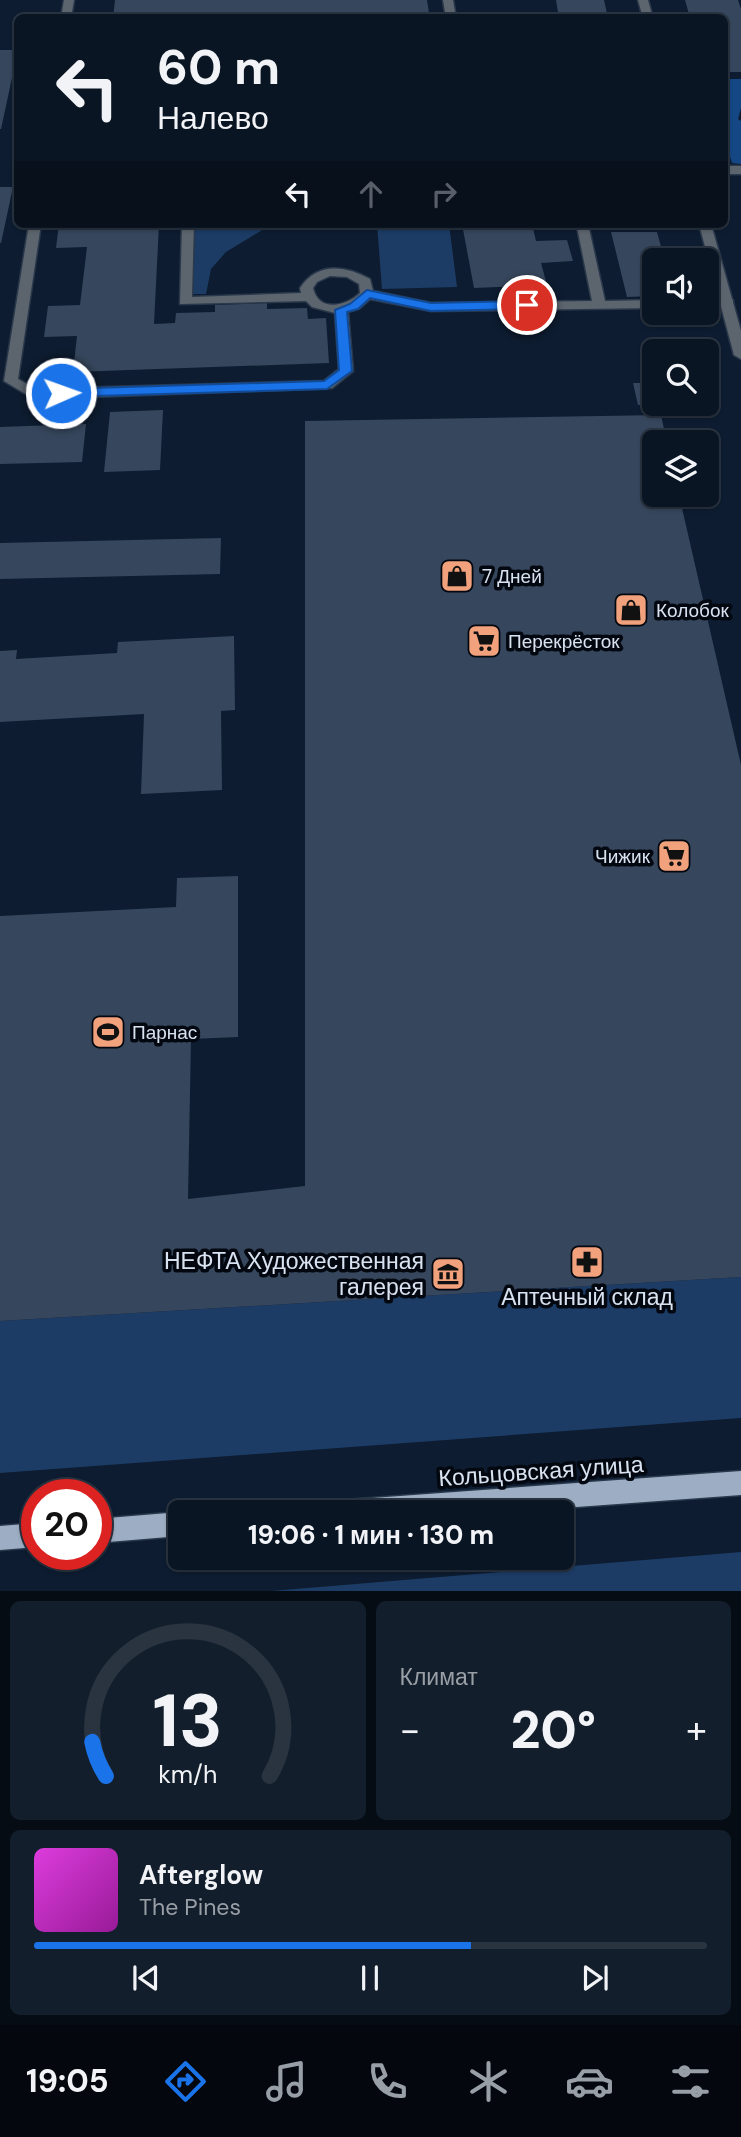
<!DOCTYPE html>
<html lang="ru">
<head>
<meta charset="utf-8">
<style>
	body { margin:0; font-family:"DM Sans",sans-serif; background:#131e2c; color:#f1f3f6; height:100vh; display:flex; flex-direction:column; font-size:26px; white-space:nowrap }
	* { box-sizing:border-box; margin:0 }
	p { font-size:23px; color:#999fa6 }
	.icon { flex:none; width:38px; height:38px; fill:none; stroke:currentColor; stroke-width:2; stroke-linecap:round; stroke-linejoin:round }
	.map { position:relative; height:1591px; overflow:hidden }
	.drawer { display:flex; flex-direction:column; gap:10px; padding:10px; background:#060c14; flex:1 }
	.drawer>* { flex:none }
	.hud { position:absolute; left:14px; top:14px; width:714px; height:214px; border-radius:10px; box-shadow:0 2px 5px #0004,0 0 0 2px #2a3441; background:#0a1524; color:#f1f3f6; overflow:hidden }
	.tools { position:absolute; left:642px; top:248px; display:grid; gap:14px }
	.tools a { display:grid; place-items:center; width:77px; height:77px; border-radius:10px; background:#0a1524; box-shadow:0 2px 5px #0004,0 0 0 2px #2a3441; font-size:35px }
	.speed { position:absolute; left:21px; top:1479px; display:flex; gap:14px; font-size:35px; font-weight:700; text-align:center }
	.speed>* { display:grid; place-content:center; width:91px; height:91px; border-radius:50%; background:#0a1524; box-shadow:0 2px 5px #0004,0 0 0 2px #2a3441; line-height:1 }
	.speed .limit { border:10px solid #d22; background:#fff; color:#111 }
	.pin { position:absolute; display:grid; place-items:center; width:60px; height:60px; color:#fff; margin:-30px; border:4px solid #fff; border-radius:50%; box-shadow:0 2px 7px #0007 }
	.me { position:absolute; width:77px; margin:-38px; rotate:88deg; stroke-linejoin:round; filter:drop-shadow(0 0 5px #0008) }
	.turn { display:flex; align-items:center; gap:24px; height:147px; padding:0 28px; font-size:32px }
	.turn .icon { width:91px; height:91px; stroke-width:2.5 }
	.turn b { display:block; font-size:49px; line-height:60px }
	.lanes { display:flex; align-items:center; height:66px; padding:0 28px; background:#0003; justify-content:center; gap:35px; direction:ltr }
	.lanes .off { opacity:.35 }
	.big { font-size:52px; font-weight:800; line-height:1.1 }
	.drawer .widget { flex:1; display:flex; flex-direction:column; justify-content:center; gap:10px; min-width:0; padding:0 24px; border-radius:10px; background:#131e2c }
	.drawer .dial { align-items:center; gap:0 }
	.dial svg { height:182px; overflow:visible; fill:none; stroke:#2a3441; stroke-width:7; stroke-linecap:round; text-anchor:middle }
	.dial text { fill:#f1f3f6; stroke:none }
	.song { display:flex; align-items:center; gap:21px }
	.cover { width:84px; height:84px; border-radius:10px; background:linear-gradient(135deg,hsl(300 70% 55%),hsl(300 70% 35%)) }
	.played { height:7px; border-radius:4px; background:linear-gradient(90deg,#1a73e8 65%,#2a3441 65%) }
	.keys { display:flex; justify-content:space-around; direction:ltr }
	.heat { display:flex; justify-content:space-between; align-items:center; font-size:38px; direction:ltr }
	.drawer .tiles { flex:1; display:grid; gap:10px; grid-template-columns:1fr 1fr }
	.widget:last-child { grid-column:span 2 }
	.trip { position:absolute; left:168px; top:1500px; width:406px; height:70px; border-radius:10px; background:#0a1524; box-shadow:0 2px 5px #0004,0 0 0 2px #2a3441; font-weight:800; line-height:70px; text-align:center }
	.tab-bar { display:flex; height:112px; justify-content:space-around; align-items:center; background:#04080e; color:#999fa6 }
	.tab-bar .icon { width:49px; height:49px }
	.tab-bar .on { color:#1a73e8 }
	.tab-bar b { font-size:32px; color:#f1f3f6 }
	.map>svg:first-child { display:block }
	.green { fill:#1c3c65 }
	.forest { fill:#144783 }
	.building { fill:#36465c }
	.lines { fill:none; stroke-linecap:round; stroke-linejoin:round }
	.service-casing { stroke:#29384b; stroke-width:3 }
	.tertiary-casing { stroke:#29384b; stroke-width:3 }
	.primary-casing { stroke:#29384b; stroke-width:3 }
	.service { fill:#5c646e; fill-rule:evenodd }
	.tertiary { fill:#5c646e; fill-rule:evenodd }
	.primary { fill:#9dadc3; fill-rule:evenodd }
	.route { fill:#1a73e8; stroke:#114b97; stroke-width:2 }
	.labels { text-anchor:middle; stroke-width:7; stroke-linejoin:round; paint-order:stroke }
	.poi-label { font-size:19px; fill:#d8e2f0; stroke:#03070f; text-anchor:start }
	.near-poi-label { font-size:23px; fill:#d8e2f0; stroke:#03070f; text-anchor:end }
	.near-street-label { font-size:23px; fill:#d8e2f0; stroke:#03070f }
</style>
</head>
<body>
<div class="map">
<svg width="741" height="1591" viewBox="0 0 741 1591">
	<rect width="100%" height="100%" fill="#0d1c30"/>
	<!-- green -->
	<path class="green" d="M194,224H272L226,252L211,269L206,294H190Z
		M377,224H449L457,287L382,289Z
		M741,1277V1418L0,1473V1321Z
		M741,1552V1591H271Z"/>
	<!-- forest -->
	<path class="forest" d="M725,79H741V108L738,119L741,121V164L732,163L725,142Z"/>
	<!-- building -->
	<path class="building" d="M115,0H427L429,13L416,14L417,18H113Z
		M556,0H604L608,18H559Z
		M685,0H738L741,9V72H724V18H690Z
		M0,50H18L1,129H0Z
		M0,187H13L1,243H0Z
		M59,224H159L154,324L175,323L176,313L215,312V305L267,303V309L307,308L308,319L326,318L329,363L73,372L77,336L44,337L48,306L80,305L87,247L56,248Z
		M462,224H532L536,241L567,240L573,261L541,263L547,285L474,288Z
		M611,232H657L665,261H654V296L627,297Z
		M633,383H654V405H638Z
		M163,410L160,470L104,472L110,412Z
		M661,415L667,443H654V495H679L741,765V1277L0,1321V916L176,907L177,878L238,876V1037L191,1039L188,1199L305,1186V421Z
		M86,424L82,462L0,464V427Z
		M221,538L220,574L0,579V543Z
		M234,636L235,710L221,711L222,790L141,794L144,714L0,722V651L17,650L16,659L117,653L118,642Z"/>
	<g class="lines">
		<defs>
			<path id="service" d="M64,0H74L71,18H61Z
				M443,0H453L456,18H446Z
				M724,166H741V174H724Z
				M29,224H41L18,379L36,389L324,381L339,369L335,313L312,307L306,301L180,304L182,224H194L192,297L301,293L300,288C317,262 345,265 370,279L373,291L431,303L592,301L577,227L573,224H588L605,301L654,300V308L431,311L370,299L360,308L348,312L353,371L332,388L34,399L4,381ZM330,276L347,277L359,284L360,293C346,306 319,313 313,288L317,282Z
				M728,299L733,300V306L707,308V300Z"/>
			<path id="tertiary" d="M638,0H648L653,18H643Z
				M699,224H711L741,331V359L734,355Z"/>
			<path id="primary" d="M741,1471V1495L508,1512H333L337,1504L345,1500Z
				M180,1512V1536L96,1543V1519Z
				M37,1523V1547L0,1550V1526Z"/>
		</defs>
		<!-- service casing -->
		<use href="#service" class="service-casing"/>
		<!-- tertiary casing -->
		<use href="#tertiary" class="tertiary-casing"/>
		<!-- primary casing -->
		<use href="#primary" class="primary-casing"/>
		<!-- service -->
		<use href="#service" class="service"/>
		<!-- tertiary -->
		<use href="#tertiary" class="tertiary"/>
		<!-- primary -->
		<use href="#primary" class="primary"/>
	</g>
	<!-- route -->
	<path class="route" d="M367,290L431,303L527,301L533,305L527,309L431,311L370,298L358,309L347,312L352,371L327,389L61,397L55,393L61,389L324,381L339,370L335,310L350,304Z"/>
	<!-- icons -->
	<defs>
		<symbol id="shop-square" viewBox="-11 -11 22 22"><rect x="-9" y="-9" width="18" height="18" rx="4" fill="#f1a17c" stroke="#03070f"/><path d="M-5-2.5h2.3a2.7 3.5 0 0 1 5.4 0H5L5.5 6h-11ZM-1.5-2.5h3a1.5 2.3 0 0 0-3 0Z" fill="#111"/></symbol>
		<symbol id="supermarket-square" viewBox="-11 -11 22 22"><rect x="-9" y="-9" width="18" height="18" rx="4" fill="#f1a17c" stroke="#03070f"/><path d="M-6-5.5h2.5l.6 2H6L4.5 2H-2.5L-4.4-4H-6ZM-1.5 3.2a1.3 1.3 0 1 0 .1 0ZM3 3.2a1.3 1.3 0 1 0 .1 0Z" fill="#111"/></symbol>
		<symbol id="stadium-square" viewBox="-11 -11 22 22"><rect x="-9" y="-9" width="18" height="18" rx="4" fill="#f1a17c" stroke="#03070f"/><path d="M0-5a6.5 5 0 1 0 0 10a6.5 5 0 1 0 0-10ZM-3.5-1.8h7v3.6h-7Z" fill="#111"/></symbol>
		<symbol id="pharmacy-square" viewBox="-11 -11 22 22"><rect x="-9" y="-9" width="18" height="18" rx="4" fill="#f1a17c" stroke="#03070f"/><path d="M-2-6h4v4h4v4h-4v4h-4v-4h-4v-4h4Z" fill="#111"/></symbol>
		<symbol id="museum-square" viewBox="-11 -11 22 22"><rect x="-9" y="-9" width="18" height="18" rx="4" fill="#f1a17c" stroke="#03070f"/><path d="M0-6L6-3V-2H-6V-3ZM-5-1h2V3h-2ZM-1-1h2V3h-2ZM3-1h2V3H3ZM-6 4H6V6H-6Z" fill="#111"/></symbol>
	</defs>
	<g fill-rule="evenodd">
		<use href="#shop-square" x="438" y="557" width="38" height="38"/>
		<use href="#shop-square" x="612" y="591" width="38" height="38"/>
		<use href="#supermarket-square" x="465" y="622" width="38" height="38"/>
		<use href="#supermarket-square" x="655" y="837" width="38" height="38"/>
		<use href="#stadium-square" x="89" y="1013" width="38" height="38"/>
		<use href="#pharmacy-square" x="568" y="1243" width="38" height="38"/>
		<use href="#museum-square" x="429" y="1255" width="38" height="38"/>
	</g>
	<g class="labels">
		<!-- poi labels -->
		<g class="poi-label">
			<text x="482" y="583">7 Дней</text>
			<text x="656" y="617">Колобок</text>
			<text x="508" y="648">Перекрёсток</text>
			<text x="650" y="863" text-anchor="end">Чижик</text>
			<text x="132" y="1039">Парнас</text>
		</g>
		<!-- near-poi labels -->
		<g class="near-poi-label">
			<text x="424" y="1269">НЕФТА Художественная<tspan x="424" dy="26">галерея</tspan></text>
			<text x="587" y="1305" text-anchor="middle">Аптечный склад</text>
		</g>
		<!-- near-street labels -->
		<g class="near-street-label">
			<text transform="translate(541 1471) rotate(-4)" y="8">Кольцовская улица</text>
		</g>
	</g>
</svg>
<div class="tools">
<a><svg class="icon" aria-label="sound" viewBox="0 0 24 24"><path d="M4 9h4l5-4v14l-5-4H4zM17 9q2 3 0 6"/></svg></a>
<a><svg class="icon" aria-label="search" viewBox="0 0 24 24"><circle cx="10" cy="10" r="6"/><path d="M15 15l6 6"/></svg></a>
<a><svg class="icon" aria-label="layers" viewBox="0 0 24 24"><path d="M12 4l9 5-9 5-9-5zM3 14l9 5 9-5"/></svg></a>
</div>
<div class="speed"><div class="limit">20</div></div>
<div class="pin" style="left:527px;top:305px;background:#d93025"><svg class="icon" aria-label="arrive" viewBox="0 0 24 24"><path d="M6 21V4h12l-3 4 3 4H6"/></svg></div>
<svg class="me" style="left:61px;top:393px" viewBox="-20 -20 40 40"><circle r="17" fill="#1a73e8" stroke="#fff" stroke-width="3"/><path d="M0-11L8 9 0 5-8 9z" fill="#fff"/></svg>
<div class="trip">19:06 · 1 мин · 130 m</div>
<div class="hud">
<div class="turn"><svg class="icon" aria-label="left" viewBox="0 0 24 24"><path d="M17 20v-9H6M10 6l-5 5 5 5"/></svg><div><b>60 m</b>Налево</div></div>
<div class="lanes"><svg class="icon" aria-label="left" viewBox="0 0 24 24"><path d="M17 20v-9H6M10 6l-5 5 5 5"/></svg><svg class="icon off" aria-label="ahead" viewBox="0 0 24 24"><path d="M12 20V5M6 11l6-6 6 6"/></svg><svg class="icon off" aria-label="right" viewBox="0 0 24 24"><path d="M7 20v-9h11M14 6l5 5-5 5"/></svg></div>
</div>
</div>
<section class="drawer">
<div class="tiles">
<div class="widget dial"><svg viewBox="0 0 100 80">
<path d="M14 69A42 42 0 1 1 86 69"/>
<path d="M14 69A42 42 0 0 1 8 54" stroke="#1a73e8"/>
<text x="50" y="56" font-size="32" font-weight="700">13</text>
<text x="50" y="72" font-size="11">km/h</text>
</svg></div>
<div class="widget"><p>Климат</p>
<div class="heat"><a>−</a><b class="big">20°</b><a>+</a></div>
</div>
<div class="widget">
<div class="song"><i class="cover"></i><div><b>Afterglow</b><p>The Pines</p></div></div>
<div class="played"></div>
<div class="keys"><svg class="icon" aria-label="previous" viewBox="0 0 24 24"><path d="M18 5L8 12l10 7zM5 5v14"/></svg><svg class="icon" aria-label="pause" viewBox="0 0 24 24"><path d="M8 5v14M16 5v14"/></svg><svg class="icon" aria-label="next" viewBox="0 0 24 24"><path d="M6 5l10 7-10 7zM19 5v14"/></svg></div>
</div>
</div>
</section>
<nav class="tab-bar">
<b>19:05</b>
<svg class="icon on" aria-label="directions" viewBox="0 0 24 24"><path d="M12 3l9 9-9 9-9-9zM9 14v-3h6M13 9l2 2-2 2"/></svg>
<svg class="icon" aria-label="music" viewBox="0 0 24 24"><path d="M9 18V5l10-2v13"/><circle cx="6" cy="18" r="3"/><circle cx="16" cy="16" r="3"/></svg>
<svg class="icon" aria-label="phone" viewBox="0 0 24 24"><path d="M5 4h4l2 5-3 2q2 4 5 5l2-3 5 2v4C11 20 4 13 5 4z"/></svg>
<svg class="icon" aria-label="climate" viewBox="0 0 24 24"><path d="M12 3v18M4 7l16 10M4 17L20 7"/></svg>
<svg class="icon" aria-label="car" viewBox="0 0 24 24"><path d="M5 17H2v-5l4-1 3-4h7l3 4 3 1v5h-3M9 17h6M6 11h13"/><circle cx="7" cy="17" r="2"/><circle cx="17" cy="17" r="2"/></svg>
<svg class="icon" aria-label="filters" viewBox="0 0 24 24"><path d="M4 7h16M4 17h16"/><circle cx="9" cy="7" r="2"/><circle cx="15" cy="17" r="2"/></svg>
</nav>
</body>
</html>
